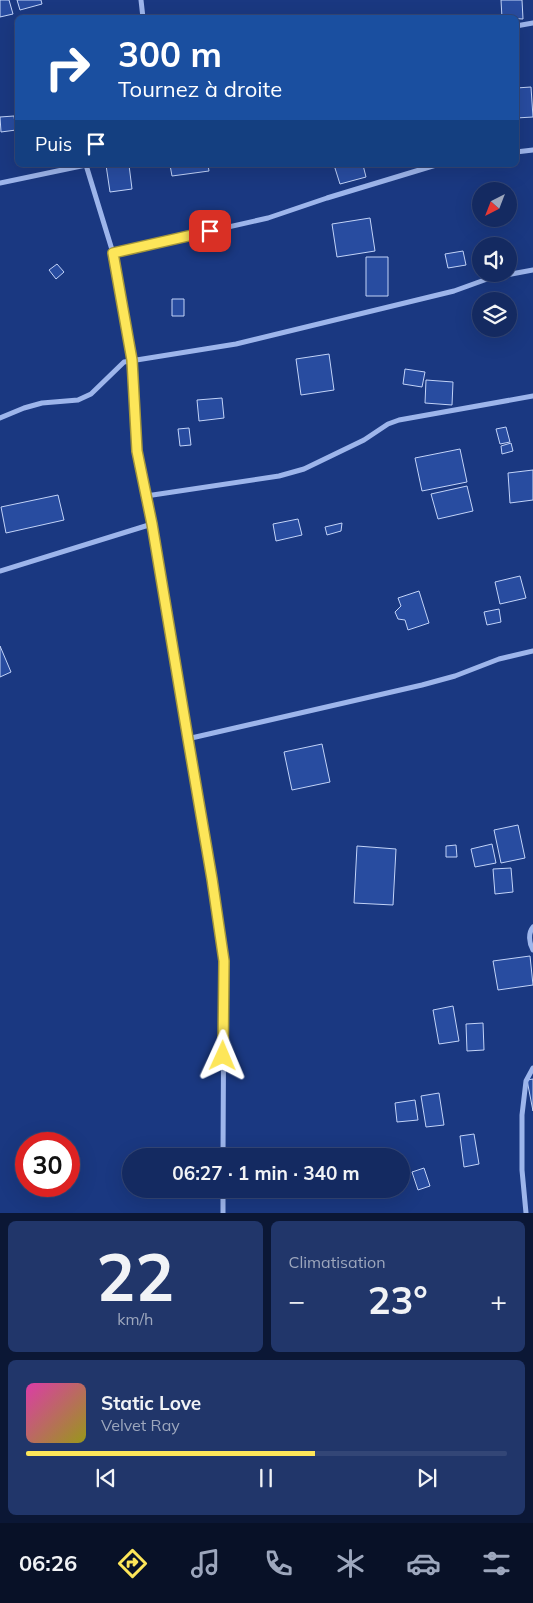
<!DOCTYPE html>
<html lang="fr">
<head>
<meta charset="utf-8">
<style>
	body { margin:0; font-family:Mulish,sans-serif; background:#21366a; color:#f1f3f6; height:100vh; display:flex; flex-direction:column; font-size:19px; white-space:nowrap }
	* { box-sizing:border-box; margin:0 }
	p { font-size:16px; color:#9da7bd }
	.icon { flex:none; width:28px; height:28px; fill:none; stroke:currentColor; stroke-width:2; stroke-linecap:round; stroke-linejoin:round }
	.map { position:relative; height:1213px; overflow:hidden }
	.details { display:flex; flex-direction:column; gap:8px; padding:8px; background:#0b1735; flex:1 }
	.details>* { flex:none }
	.top-card { position:absolute; left:15px; top:15px; width:504px; height:152px; border-radius:8px; box-shadow:0 5px 20px #0002,0 0 0 1px #334676; background:#1a4fa0; color:#fff; overflow:hidden }
	.needle { width:32px; rotate:222deg }
	.tools { position:absolute; left:472px; top:182px; display:grid; gap:10px }
	.tools a { display:grid; place-items:center; width:45px; height:45px; border-radius:50%; background:#142a61; box-shadow:0 5px 20px #0002,0 0 0 1px #334676; font-size:25px }
	.speed { position:absolute; left:15px; top:1132px; display:flex; gap:10px; font-size:25px; font-weight:700; text-align:center }
	.speed>* { display:grid; place-content:center; width:65px; height:65px; border-radius:50%; background:#142a61; box-shadow:0 5px 20px #0002,0 0 0 1px #334676; line-height:1 }
	.speed .limit { border:8px solid #d22; background:#fff; color:#111 }
	.pin { position:absolute; display:grid; place-items:center; width:42px; height:42px; color:#fff; margin:-21px; border-radius:10px; box-shadow:0 2px 8px #0006 }
	.me { position:absolute; width:55px; margin:-28px; rotate:1deg; stroke-linejoin:round; filter:drop-shadow(0 0 4px #0008) }
	.turn { display:flex; align-items:center; gap:18px; height:105px; padding:0 20px; font-size:22px }
	.turn .icon { width:65px; height:65px; stroke-width:2.5 }
	.turn b { display:block; font-size:35px; line-height:42px }
	.then { display:flex; align-items:center; height:48px; padding:0 20px; background:#0003; gap:10px; font-size:19px }
	.big { font-size:38px; font-weight:700; line-height:1.1 }
	.details .tile { flex:1; display:flex; flex-direction:column; justify-content:center; gap:8px; min-width:0; padding:0 18px; border-radius:8px; background:#21366a }
	.details .dial { align-items:center; gap:0 }
	.dial b { font-size:65px; line-height:1 }
	.song { display:flex; align-items:center; gap:15px }
	.cover { width:60px; height:60px; border-radius:8px; background:linear-gradient(135deg,hsl(320 70% 55%),hsl(60 70% 35%)) }
	.played { height:5px; border-radius:2px; background:linear-gradient(90deg,#fde659 60%,#334676 60%) }
	.keys { display:flex; justify-content:space-around; direction:ltr }
	.heat { display:flex; justify-content:space-between; align-items:center; font-size:28px; direction:ltr }
	.details .tiles { flex:1; display:grid; gap:8px; grid-template-columns:1fr 1fr }
	.tile:last-child { grid-column:span 2 }
	.trip { position:absolute; left:122px; top:1148px; width:288px; height:50px; border-radius:25px; background:#142a61; box-shadow:0 5px 20px #0002,0 0 0 1px #334676; font-weight:700; line-height:50px; text-align:center }
	.dock { display:flex; height:80px; justify-content:space-around; align-items:center; background:#081127; color:#9da7bd }
	.dock .icon { width:35px; height:35px }
	.dock .on { color:#fde659 }
	.dock b { font-size:22px; color:#f1f3f6 }
	.map>svg:first-child { display:block }
	.building { fill:#284ca0; stroke:#c2d3f8 }
	.lines { fill:none; stroke-linecap:round; stroke-linejoin:round }
	.street { stroke:#9db5eb; stroke-width:5 }
	.route-casing { stroke:#a4963a; stroke-width:12 }
	.route { stroke:#fde659; stroke-width:9 }
</style>
</head>
<body>
<div class="map">
<svg width="533" height="1213" viewBox="0 0 533 1213">
	<rect width="100%" height="100%" fill="#1a3881"/>
	<!-- building -->
	<path class="building" d="M0,0H9L13,14L0,17Z
		M17,0H41L42,4L20,10Z
		M501,0H522L523,19L502,18Z
		M531,87L533,117L516,118V88Z
		M14,116L16,130L1,132L0,117Z
		M106,165H129L132,189L110,192Z
		M170,165H208L209,171L172,176Z
		M334,165H363L366,177L340,184Z
		M509,205H514V214H509Z
		M370,218L375,251L337,257L332,224Z
		M463,251L466,265L448,268L445,254Z
		M366,257H388V296H366Z
		M57,264L64,272L56,279L49,270Z
		M172,299H184V316H172Z
		M329,354L334,390L301,395L296,359Z
		M405,369L425,372L422,387L403,384Z
		M426,380L453,382L452,405L425,403Z
		M222,398L224,418L199,421L197,400Z
		M506,427L510,442L500,444L496,429Z
		M189,428L191,445L180,446L178,429Z
		M511,443L513,451L502,454L501,446Z
		M460,449L467,482L422,491L415,458Z
		M533,470V500L510,503L508,473Z
		M467,486L473,511L438,519L431,494Z
		M58,495L64,520L6,533L1,507Z
		M298,519L302,535L276,541L273,524Z
		M342,523L341,531L327,535L325,527Z
		M520,576L526,598L500,604L495,582Z
		M419,591L429,623L408,630L405,620L398,619L395,612L401,606L398,598Z
		M499,609L501,622L487,625L484,612Z
		M0,646L11,672L0,677Z
		M322,744L330,782L292,790L284,752Z
		M518,825L525,858L501,863L494,830Z
		M492,844L496,863L475,867L471,849Z
		M456,845L457,857H446V846Z
		M357,846L396,849L393,905L354,903Z
		M511,868L513,892L495,894L493,869Z
		M530,956L533,985L498,990L493,961Z
		M453,1006L459,1041L439,1044L433,1010Z
		M483,1023L484,1050L467,1051L466,1024Z
		M533,1079V1111L527,1080Z
		M439,1093L444,1125L426,1127L421,1096Z
		M415,1100L418,1120L397,1122L395,1103Z
		M474,1134L479,1164L464,1167L460,1136Z
		M424,1168L430,1186L418,1190L412,1172Z"/>
	<g class="lines">
		<!-- street -->
		<path class="street" d="M141,0L143,18
			M516,26L533,23
			M516,152L533,150
			M86,165L113,253L132,361L137,451L152,524L187,739L212,879L224,961L223,1156
			M0,183L86,165
			M113,253L268,218L327,198L436,165
			M0,418L24,408L42,403L78,400L91,394L124,362L236,344L454,291L490,278L533,270
			M146,496L279,476L304,469L364,440L388,424L399,420L533,396
			M0,571L152,524
			M187,739L422,685L455,676L499,659L533,651
			M533,927C528,933 529,943 533,950
			M223,1189V1213
			M526,1213L522,1170V1115L526,1081L533,1068"/>
	</g>
	<g class="lines">
		<defs>
			<path id="route" d="M210,231L113,253L132,360L137,451L152,524L188,739L212,879L224,961L223,1056"/>
		</defs>
		<!-- route casing -->
		<use href="#route" class="route-casing"/>
		<!-- route -->
		<use href="#route" class="route"/>
	</g>
</svg>
<div class="tools">
<a><svg class="needle" viewBox="-14 -14 28 28"><path d="M0-13l5 13h-10z" fill="#e53935"/><path d="M0 13l5-13h-10z" fill="#9da7bd"/></svg></a>
<a><svg class="icon" aria-label="sound" viewBox="0 0 24 24"><path d="M4 9h4l5-4v14l-5-4H4zM17 9q2 3 0 6"/></svg></a>
<a><svg class="icon" aria-label="layers" viewBox="0 0 24 24"><path d="M12 4l9 5-9 5-9-5zM3 14l9 5 9-5"/></svg></a>
</div>
<div class="speed"><div class="limit">30</div></div>
<div class="pin" style="left:210px;top:231px;background:#d93025"><svg class="icon" aria-label="arrive" viewBox="0 0 24 24"><path d="M6 21V4h12l-3 4 3 4H6"/></svg></div>
<svg class="me" style="left:223px;top:1056px" viewBox="-20 -20 40 40"><path d="M0-17L14 15 0 8-14 15z" fill="#fde659" stroke="#fff" stroke-width="4"/></svg>
<div class="trip">06:27 · 1 min · 340 m</div>
<div class="top-card">
<div class="turn"><svg class="icon" aria-label="right" viewBox="0 0 24 24"><path d="M7 20v-9h11M14 6l5 5-5 5"/></svg><div><b>300 m</b>Tournez à droite</div></div>
<div class="then">Puis<svg class="icon" aria-label="arrive" viewBox="0 0 24 24"><path d="M6 21V4h12l-3 4 3 4H6"/></svg></div>
</div>
</div>
<section class="details">
<div class="tiles">
<div class="tile dial"><b>22</b><p>km/h</p></div>
<div class="tile"><p>Climatisation</p>
<div class="heat"><a>−</a><b class="big">23°</b><a>+</a></div>
</div>
<div class="tile">
<div class="song"><i class="cover"></i><div><b>Static Love</b><p>Velvet Ray</p></div></div>
<div class="played"></div>
<div class="keys"><svg class="icon" aria-label="previous" viewBox="0 0 24 24"><path d="M18 5L8 12l10 7zM5 5v14"/></svg><svg class="icon" aria-label="pause" viewBox="0 0 24 24"><path d="M8 5v14M16 5v14"/></svg><svg class="icon" aria-label="next" viewBox="0 0 24 24"><path d="M6 5l10 7-10 7zM19 5v14"/></svg></div>
</div>
</div>
</section>
<nav class="dock">
<b>06:26</b>
<svg class="icon on" aria-label="directions" viewBox="0 0 24 24"><path d="M12 3l9 9-9 9-9-9zM9 14v-3h6M13 9l2 2-2 2"/></svg>
<svg class="icon" aria-label="music" viewBox="0 0 24 24"><path d="M9 18V5l10-2v13"/><circle cx="6" cy="18" r="3"/><circle cx="16" cy="16" r="3"/></svg>
<svg class="icon" aria-label="phone" viewBox="0 0 24 24"><path d="M5 4h4l2 5-3 2q2 4 5 5l2-3 5 2v4C11 20 4 13 5 4z"/></svg>
<svg class="icon" aria-label="climate" viewBox="0 0 24 24"><path d="M12 3v18M4 7l16 10M4 17L20 7"/></svg>
<svg class="icon" aria-label="car" viewBox="0 0 24 24"><path d="M5 17H2v-5l4-1 3-4h7l3 4 3 1v5h-3M9 17h6M6 11h13"/><circle cx="7" cy="17" r="2"/><circle cx="17" cy="17" r="2"/></svg>
<svg class="icon" aria-label="filters" viewBox="0 0 24 24"><path d="M4 7h16M4 17h16"/><circle cx="9" cy="7" r="2"/><circle cx="15" cy="17" r="2"/></svg>
</nav>
</body>
</html>
